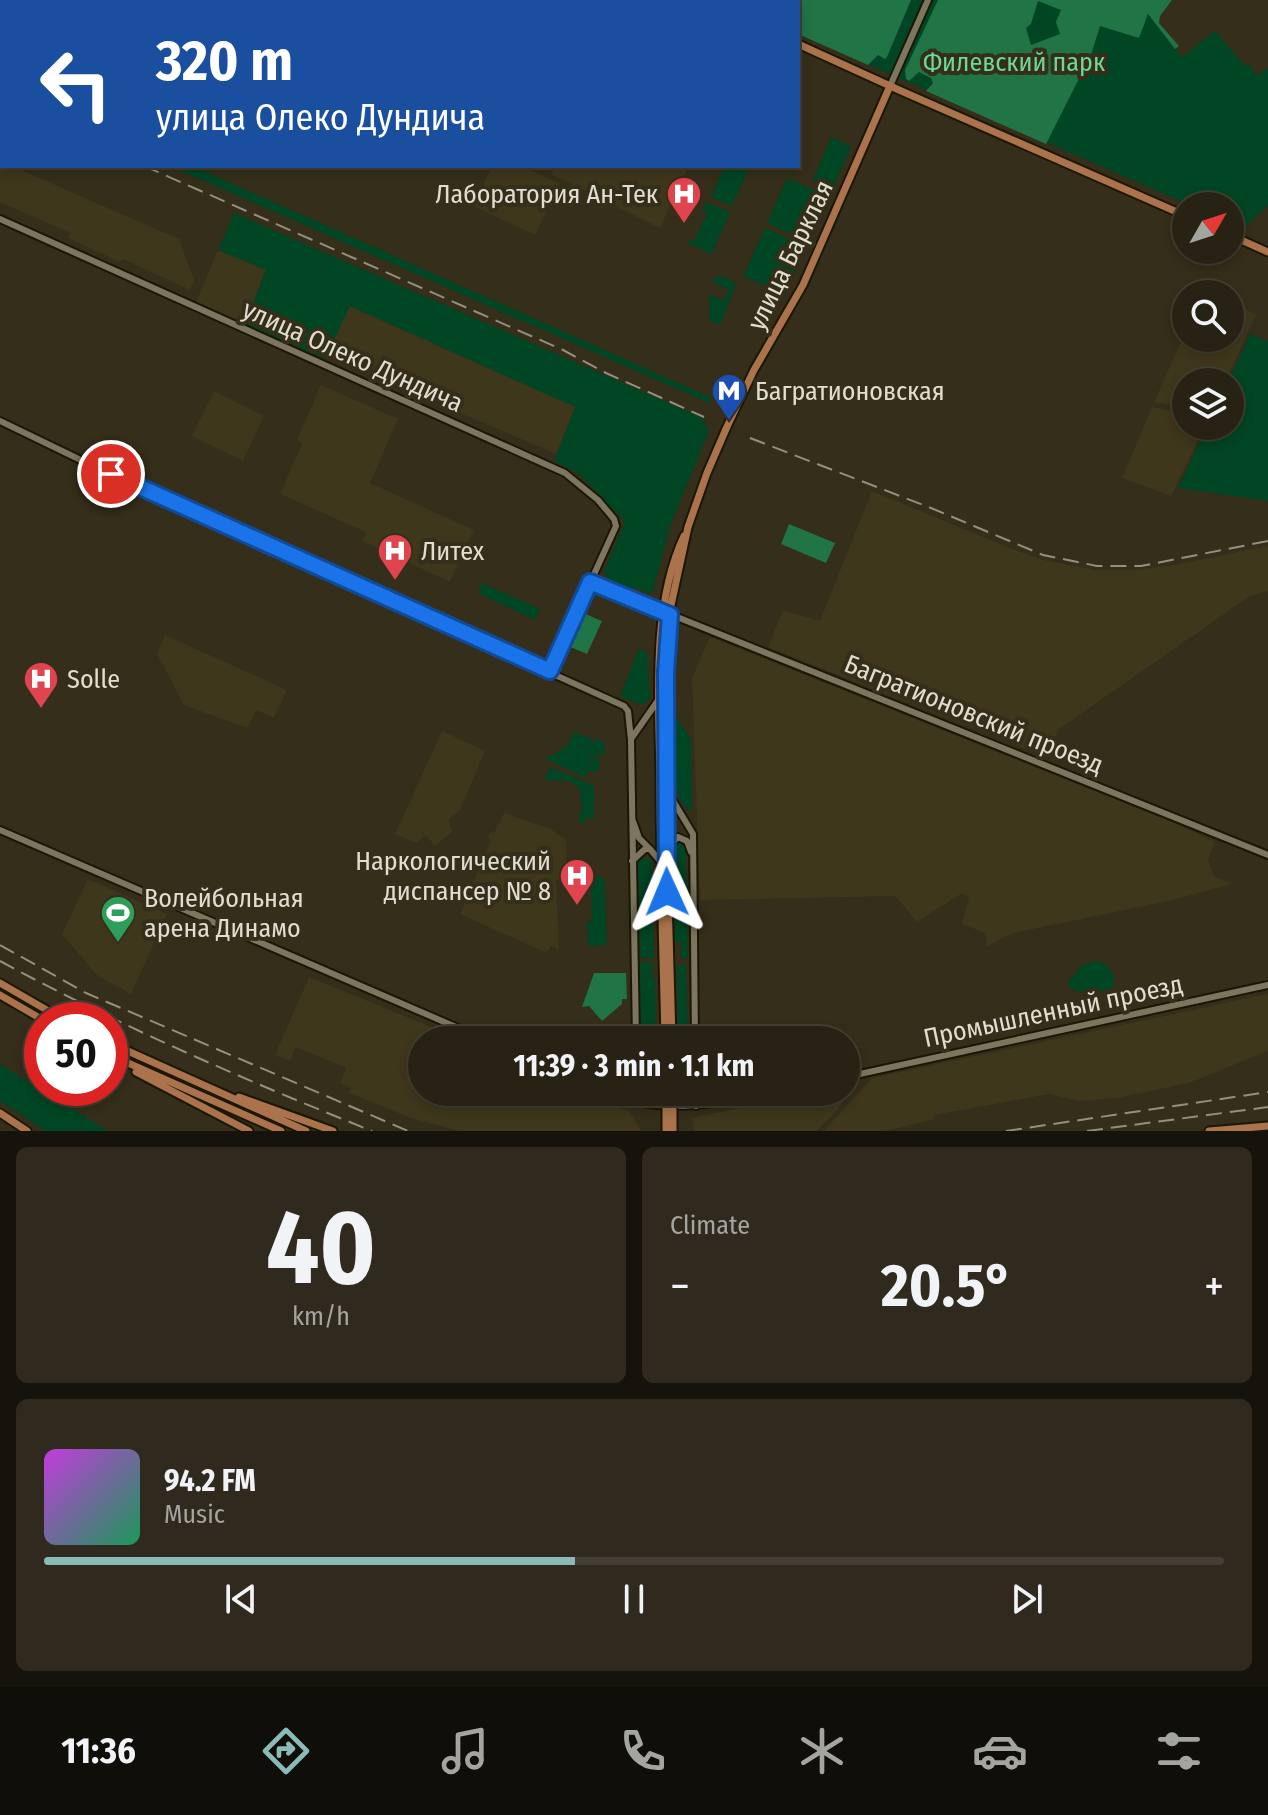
<!DOCTYPE html>
<html lang="en">
<head>
<meta charset="utf-8">
<style>
	body { margin:0; font-family:"Fira Sans Condensed",sans-serif; background:#2f2a1d; color:#f1f3f6; height:100vh; display:flex; flex-direction:column; font-size:30px; white-space:nowrap }
	* { box-sizing:border-box; margin:0 }
	p { font-size:26px; color:#a4a4a0 }
	.icon { flex:none; width:44px; height:44px; fill:none; stroke:currentColor; stroke-width:2; stroke-linecap:round; stroke-linejoin:round }
	.map { position:relative; height:1131px; overflow:hidden }
	.sheet { display:flex; flex-direction:column; gap:16px; padding:16px; background:#15130b; flex:1 }
	.sheet>* { flex:none }
	.banner { position:absolute; left:0px; top:0px; width:800px; height:168px; box-shadow:0 4px 12px #0003,0 0 0 2px #433f34; background:#1a4fa0; color:#fff; overflow:hidden }
	.needle { width:52px; rotate:51deg }
	.fabs { position:absolute; left:1172px; top:192px; display:grid; gap:16px }
	.fabs a { display:grid; place-items:center; width:72px; height:72px; border-radius:50%; background:#272214; box-shadow:0 4px 12px #0003,0 0 0 2px #433f34; font-size:40px }
	.speed { position:absolute; left:24px; top:1002px; display:flex; gap:16px; font-size:40px; font-weight:700; text-align:center }
	.speed>* { display:grid; place-content:center; width:104px; height:104px; border-radius:50%; background:#272214; box-shadow:0 4px 12px #0003,0 0 0 2px #433f34; line-height:1 }
	.speed .limit { border:12px solid #d22; background:#fff; color:#111 }
	.pin { position:absolute; display:grid; place-items:center; width:68px; height:68px; color:#fff; margin:-34px; border:4px solid #fff; border-radius:50%; box-shadow:0 2px 8px #0007 }
	.me { position:absolute; width:88px; margin:-44px; rotate:359deg; stroke-linejoin:round; filter:drop-shadow(0 0 6px #0008) }
	.turn { display:flex; align-items:center; gap:28px; height:168px; padding:0 24px; font-size:36px }
	.turn .icon { width:104px; height:104px; stroke-width:2.5 }
	.turn b { display:block; font-size:56px; line-height:68px }
	.big { font-size:60px; font-weight:700; line-height:1.1 }
	.sheet .widget { flex:1; display:flex; flex-direction:column; justify-content:center; gap:12px; min-width:0; padding:0 28px; border-radius:12px; background:#2f2a1d }
	.sheet .dial { align-items:center; gap:0 }
	.dial b { font-size:104px; line-height:1 }
	.song { display:flex; align-items:center; gap:24px }
	.cover { width:96px; height:96px; border-radius:12px; background:linear-gradient(135deg,hsl(290 70% 55%),hsl(150 70% 35%)) }
	.played { height:8px; border-radius:4px; background:linear-gradient(90deg,#8bbbb9 45%,#433f34 45%) }
	.keys { display:flex; justify-content:space-around; direction:ltr }
	.heat { display:flex; justify-content:space-between; align-items:center; font-size:44px; direction:ltr }
	.sheet .tiles { flex:1; display:grid; gap:16px; grid-template-columns:1fr 1fr }
	.widget:last-child { grid-column:span 2 }
	.trip { position:absolute; left:408px; top:1026px; width:452px; height:80px; border-radius:40px; background:#272214; box-shadow:0 4px 12px #0003,0 0 0 2px #433f34; font-weight:700; line-height:80px; text-align:center }
	.tabs { display:flex; height:128px; justify-content:space-around; align-items:center; background:#100e08; color:#a4a4a0 }
	.tabs .icon { width:56px; height:56px }
	.tabs .active { color:#8bbbb9 }
	.tabs b { font-size:36px; color:#f1f3f6 }
	.map>svg:first-child { display:block }
	.built { fill:#3f371c }
	.green { fill:#004524 }
	.forest { fill:#207446; fill-rule:evenodd }
	.lines { fill:none; stroke-linecap:round; stroke-linejoin:round }
	.minor-casing { stroke:#1c1604; stroke-width:10 }
	.major-casing { stroke:#1c1604; stroke-width:11 }
	.minor { stroke:#7c755f; stroke-width:6 }
	.major { stroke:#aa734b; stroke-width:7 }
	.rail { stroke:#948f7f; stroke-width:2; stroke-dasharray:16 8; stroke-linecap:butt }
	.major-bridge-casing { stroke:#1c1604; stroke-width:11; stroke-linecap:butt }
	.major-bridge { stroke:#aa734b; stroke-width:7 }
	.route-casing { stroke:#114b97; stroke-width:20 }
	.route { stroke:#1a73e8; stroke-width:14 }
	.labels { text-anchor:middle; stroke-width:8; stroke-linejoin:round; paint-order:stroke }
	.park-label { font-size:26px; fill:#6dd997; stroke:#342e1a }
	.poi-label { font-size:26px; fill:#e1ded1; stroke:#342e1a; text-anchor:start }
	.street-label { font-size:26px; fill:#e1ded1; stroke:#342e1a }
</style>
</head>
<body>
<div class="map">
<svg width="1268" height="1131" viewBox="0 0 1268 1131">
	<rect width="100%" height="100%" fill="#342e1a"/>
	<!-- built -->
	<path class="built" d="M0,161L2,166H12L179,239L194,280L190,290L123,259L120,262L68,238L70,233L0,202Z
		M492,166H523L560,184L535,235L473,206Z
		M555,166H689L660,228L551,174Z
		M218,250L266,270L245,324L196,302Z
		M1230,300L1256,315L1225,382H1186V407L1154,402L1186,331V338H1230Z
		M349,306L576,407L556,454L327,356Z
		M321,385L398,419L370,483L474,530L450,582L362,541L366,532L280,494L302,444L297,440Z
		M214,391L264,416L243,461L192,436Z
		M1152,407L1186,414V426H1205L1171,496L1122,478Z
		M872,491L1010,548L1043,560L1096,570H1134L1175,565L1268,546V591L1250,596L1059,729L1046,757L768,647L783,610L820,621Z
		M165,635L287,690L274,718L256,710L247,728L184,705L157,654Z
		M710,637L1177,824L1215,842L1208,860L1214,876L1231,884L1173,900L1013,933L987,946L985,933L962,924L969,897L961,894L917,922L895,896L700,900L692,678Z
		M442,731L485,751L460,810L449,819L450,827L453,831L435,846L426,835L416,843L395,834Z
		M504,813L551,829L566,840L567,879L556,880L559,949L550,946L547,953L460,914L491,840L487,837L490,832L494,833Z
		M88,879L167,914L131,994L97,975L62,934Z
		M309,977L463,1040H422V1092H582L630,1112L641,1131H459L411,1118L349,1093L351,1088L340,1083L346,1068L296,1047L290,1061L275,1055Z
		M1268,994V1051L1189,1083L1117,1098L1078,1101L1049,1094L934,1115L935,1119L885,1131H824L872,1078Z
		M857,1084L835,1113L816,1131H695L692,1118L818,1092H846V1087Z"/>
	<!-- green -->
	<path class="green" d="M722,0H1161L1148,14L1182,57L1215,31L1245,66L1248,64L1258,76L1268,68V206L1244,227L1230,222V206H1192L798,34V2Z
		M831,137L851,146L833,189L813,180Z
		M170,166H193L712,398L709,403Z
		M725,166H750L732,206L711,197Z
		M787,178L829,197L810,242L767,223Z
		M706,202L730,212L712,254L687,243L689,240L694,241L707,213L702,210Z
		M234,213L701,417L709,431L670,526L653,591L649,594L635,587L632,591L608,579L604,571L624,525L623,519L578,473L554,461L575,407L350,306L325,359L245,324L266,270L218,250Z
		M765,228L806,246L785,295L743,276Z
		M714,277H725L736,284L720,325L710,321L709,294L723,301L729,290L713,282Z
		M1250,334L1268,341V501L1178,488L1207,426H1230L1228,382Z
		M482,583L540,609L535,620L478,593Z
		M639,649L647,652L650,699L642,705L620,696Z
		M675,715L691,739L692,808L689,810C667,796 675,740 675,715Z
		M574,732L592,739L591,750L594,739L604,742L605,758L599,750V757L589,756V758L600,759L598,772L588,771L589,761L586,778L545,759L567,746Z
		M550,767L594,786V818H585V823H580L579,813L582,812L580,789L570,781L544,780Z
		M681,843L686,849L688,958H681V942H675L673,849L674,845Z
		M643,857L652,860L654,958H640L638,862Z
		M595,877H604L607,945L588,946L587,922L592,921L591,884L595,882Z
		M1094,961L1104,963L1114,975V986C1103,993 1083,994 1071,989L1068,982L1082,966Z
		M640,962H652L653,978L655,979L656,1040H641Z
		M677,965H686L688,1040H678Z
		M0,1064L108,1131H46L0,1101Z"/>
	<!-- forest -->
	<path class="forest" d="M722,0H911L887,57L885,59L878,55L868,65L798,34V2Z
		M938,0H1172L1160,16L1159,23L1179,46L1175,49L1148,14L1139,38L1100,26L1091,55L1046,144L926,91L933,83L931,78L919,72L909,81L906,79L905,70ZM1038,1L1061,10L1056,22L1060,34L1031,45L1026,28L1031,24Z
		M789,524L835,543L826,563L781,544Z
		M583,613L602,621L587,654L568,646Z
		M594,973H626L627,999H622V1004L602,1021L589,1006L582,1007Z"/>
	<g class="lines">
		<defs>
			<path id="minor" d="M890,86L928,0
				M0,219L565,473L598,500L614,519L616,526L550,671
				M0,421L120,479L624,706L628,711L631,740L636,1040
				M590,582L1268,855
				M631,739L659,699
				M669,786L672,799L693,834L695,1040
				M633,821L639,838L650,849
				M0,830L486,1040
				M670,857L672,843L678,837L687,841L691,852
				M632,861L645,849H650L660,861
				M846,1077L1268,985
				M604,1092C663,1116 714,1104 774,1092
				M696,1092V1106"/>
			<path id="major" d="M699,0L704,2
				M798,44L899,90L1186,216
				M1230,235L1268,252
				M732,416L754,370L803,285L890,86
				M0,983L64,1020
				M0,995L43,1020
				M665,1040C663,952 660,865 660,777C659,701 651,606 684,536
				M672,1040L666,824V672L670,610L688,527L707,473L726,429
				M110,1043L306,1131
				M110,1055L281,1131
				M136,1072L249,1131
				M239,1097L333,1131
				M0,1113L27,1131
				M1209,1131L1268,1126"/>
		</defs>
		<!-- minor casing -->
		<use href="#minor" class="minor-casing"/>
		<!-- major casing -->
		<use href="#major" class="major-casing"/>
		<!-- minor -->
		<use href="#minor" class="minor"/>
		<!-- major -->
		<use href="#major" class="major"/>
		<!-- rail -->
		<path class="rail" d="M0,98L2,99
			M144,166L563,350L606,373L704,417
			M750,438L931,508L1043,555L1097,566H1141L1268,541
			M0,945L86,993L408,1131
			M0,961C120,1026 245,1080 372,1131
			M1006,1131L1268,1092
			M1087,1131L1268,1107"/>
		<defs>
			<path id="major-bridge" d="M726,429L732,416
				M666,1131V1092
				M673,1131V1092"/>
		</defs>
		<!-- major-bridge casing -->
		<use href="#major-bridge" class="major-bridge-casing"/>
		<!-- major-bridge -->
		<use href="#major-bridge" class="major-bridge"/>
	</g>
	<g class="lines">
		<defs>
			<path id="route" d="M111,474L550,671L590,582L670,615L666,672L667,892"/>
		</defs>
		<!-- route casing -->
		<use href="#route" class="route-casing"/>
		<!-- route -->
		<use href="#route" class="route"/>
	</g>
	<!-- icons -->
	<defs>
		<symbol id="hospital-pin" viewBox="-11 -11 22 30"><path d="M0 17L-7.5 6A9.5 9.5 0 1 1 7.5 6Z" fill="#e0444e" stroke="#342e1a"/><path d="M-5-5h3v3.5h4V-5h3V5h-3V1.5h-4V5h-3Z" fill="#fff"/></symbol>
		<symbol id="metro-pin" viewBox="-11 -11 22 30"><path d="M0 17L-7.5 6A9.5 9.5 0 1 1 7.5 6Z" fill="#1a4fb4" stroke="#342e1a"/><path d="M-5.5 5V-5H-3L0 0L3-5H5.5V5H3V-.5L0 4L-3-.5V5Z" fill="#fff"/></symbol>
		<symbol id="stadium-pin" viewBox="-11 -11 22 30"><path d="M0 17L-7.5 6A9.5 9.5 0 1 1 7.5 6Z" fill="#2e9e5b" stroke="#342e1a"/><path d="M0-5a6.5 5 0 1 0 0 10a6.5 5 0 1 0 0-10ZM-3.5-1.8h7v3.6h-7Z" fill="#fff"/></symbol>
	</defs>
	<g fill-rule="evenodd">
		<use href="#hospital-pin" x="664" y="174" width="40" height="54"/>
		<use href="#metro-pin" x="709" y="371" width="40" height="54"/>
		<use href="#hospital-pin" x="375" y="531" width="40" height="54"/>
		<use href="#hospital-pin" x="21" y="659" width="40" height="54"/>
		<use href="#hospital-pin" x="557" y="856" width="40" height="54"/>
		<use href="#stadium-pin" x="98" y="893" width="40" height="54"/>
	</g>
	<g class="labels">
		<!-- park labels -->
		<g class="park-label">
			<text x="1014" y="71">Филевский парк</text>
		</g>
		<!-- poi labels -->
		<g class="poi-label">
			<text x="658" y="203" text-anchor="end">Лаборатория Ан-Тек</text>
			<text x="755" y="400">Багратионовская</text>
			<text x="421" y="560">Литех</text>
			<text x="67" y="688">Solle</text>
			<text x="551" y="870" text-anchor="end">Наркологический<tspan x="551" dy="30">диспансер № 8</tspan></text>
			<text x="144" y="907">Волейбольная<tspan x="144" dy="30">арена Динамо</tspan></text>
		</g>
		<!-- street labels -->
		<g class="street-label">
			<text transform="translate(790 255) rotate(-64)" y="9">улица Барклая</text>
			<text transform="translate(353 356) rotate(24)" y="9">улица Олеко Дундича</text>
			<text transform="translate(974 714) rotate(22)" y="9">Багратионовский проезд</text>
			<text transform="translate(1053 1011) rotate(-12)" y="9">Промышленный проезд</text>
		</g>
	</g>
</svg>
<div class="fabs">
<a><svg class="needle" viewBox="-14 -14 28 28"><path d="M0-13l5 13h-10z" fill="#e53935"/><path d="M0 13l5-13h-10z" fill="#a4a4a0"/></svg></a>
<a><svg class="icon" aria-label="search" viewBox="0 0 24 24"><circle cx="10" cy="10" r="6"/><path d="M15 15l6 6"/></svg></a>
<a><svg class="icon" aria-label="layers" viewBox="0 0 24 24"><path d="M12 4l9 5-9 5-9-5zM3 14l9 5 9-5"/></svg></a>
</div>
<div class="speed"><div class="limit">50</div></div>
<div class="pin" style="left:111px;top:474px;background:#d93025"><svg class="icon" aria-label="arrive" viewBox="0 0 24 24"><path d="M6 21V4h12l-3 4 3 4H6"/></svg></div>
<svg class="me" style="left:667px;top:892px" viewBox="-20 -20 40 40"><path d="M0-17L14 15 0 8-14 15z" fill="#1a73e8" stroke="#fff" stroke-width="4"/></svg>
<div class="trip">11:39 · 3 min · 1.1 km</div>
<div class="banner">
<div class="turn"><svg class="icon" aria-label="left" viewBox="0 0 24 24"><path d="M17 20v-9H6M10 6l-5 5 5 5"/></svg><div><b>320 m</b>улица Олеко Дундича</div></div>
</div>
</div>
<section class="sheet">
<div class="tiles">
<div class="widget dial"><b>40</b><p>km/h</p></div>
<div class="widget"><p>Climate</p>
<div class="heat"><a>−</a><b class="big">20.5°</b><a>+</a></div>
</div>
<div class="widget">
<div class="song"><i class="cover"></i><div><b>94.2 FM</b><p>Music</p></div></div>
<div class="played"></div>
<div class="keys"><svg class="icon" aria-label="previous" viewBox="0 0 24 24"><path d="M18 5L8 12l10 7zM5 5v14"/></svg><svg class="icon" aria-label="pause" viewBox="0 0 24 24"><path d="M8 5v14M16 5v14"/></svg><svg class="icon" aria-label="next" viewBox="0 0 24 24"><path d="M6 5l10 7-10 7zM19 5v14"/></svg></div>
</div>
</div>
</section>
<nav class="tabs">
<b>11:36</b>
<svg class="icon active" aria-label="directions" viewBox="0 0 24 24"><path d="M12 3l9 9-9 9-9-9zM9 14v-3h6M13 9l2 2-2 2"/></svg>
<svg class="icon" aria-label="music" viewBox="0 0 24 24"><path d="M9 18V5l10-2v13"/><circle cx="6" cy="18" r="3"/><circle cx="16" cy="16" r="3"/></svg>
<svg class="icon" aria-label="phone" viewBox="0 0 24 24"><path d="M5 4h4l2 5-3 2q2 4 5 5l2-3 5 2v4C11 20 4 13 5 4z"/></svg>
<svg class="icon" aria-label="climate" viewBox="0 0 24 24"><path d="M12 3v18M4 7l16 10M4 17L20 7"/></svg>
<svg class="icon" aria-label="car" viewBox="0 0 24 24"><path d="M5 17H2v-5l4-1 3-4h7l3 4 3 1v5h-3M9 17h6M6 11h13"/><circle cx="7" cy="17" r="2"/><circle cx="17" cy="17" r="2"/></svg>
<svg class="icon" aria-label="filters" viewBox="0 0 24 24"><path d="M4 7h16M4 17h16"/><circle cx="9" cy="7" r="2"/><circle cx="15" cy="17" r="2"/></svg>
</nav>
</body>
</html>
